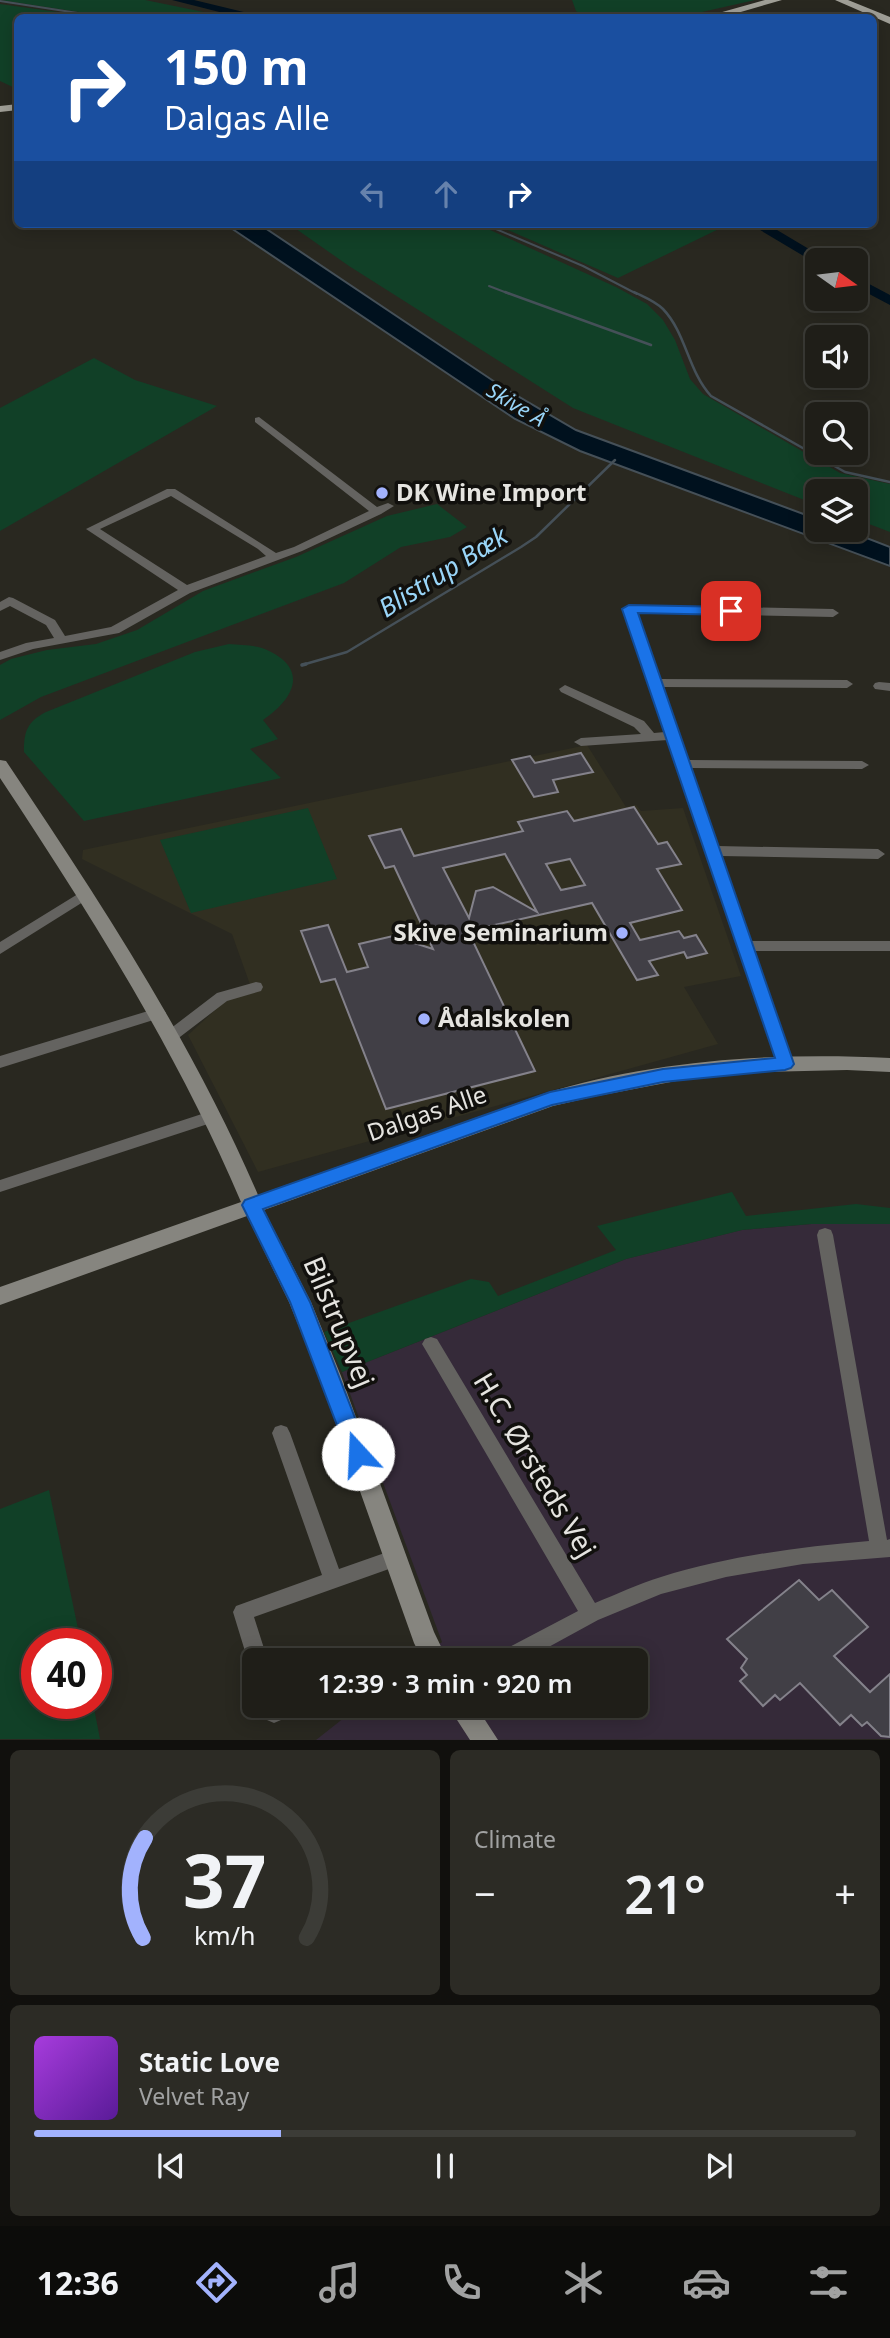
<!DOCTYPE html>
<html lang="en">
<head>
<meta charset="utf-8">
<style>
	body { margin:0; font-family:"Noto Sans",sans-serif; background:#2c2b25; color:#f1f3f6; height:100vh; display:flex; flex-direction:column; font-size:26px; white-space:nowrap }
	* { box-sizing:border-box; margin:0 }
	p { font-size:23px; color:#a1a2a2 }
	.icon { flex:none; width:38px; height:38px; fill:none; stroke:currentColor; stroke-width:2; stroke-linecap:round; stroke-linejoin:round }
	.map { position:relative; height:1740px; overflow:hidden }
	.sheet { display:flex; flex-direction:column; gap:10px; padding:10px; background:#11100d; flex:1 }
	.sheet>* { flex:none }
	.top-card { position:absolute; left:14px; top:14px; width:863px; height:214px; border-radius:10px; box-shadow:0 4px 18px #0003,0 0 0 2px #3c3c37; background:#1a4fa0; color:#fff; overflow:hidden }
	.needle { width:46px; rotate:104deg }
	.tools { position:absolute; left:805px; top:248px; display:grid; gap:14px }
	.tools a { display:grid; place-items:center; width:63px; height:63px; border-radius:10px; background:#1f1e18; box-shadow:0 4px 18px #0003,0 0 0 2px #3c3c37; font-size:35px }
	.speed { position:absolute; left:21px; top:1628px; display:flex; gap:14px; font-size:35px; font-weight:700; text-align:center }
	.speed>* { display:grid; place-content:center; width:91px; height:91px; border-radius:50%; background:#1f1e18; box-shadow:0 4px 18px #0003,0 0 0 2px #3c3c37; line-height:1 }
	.speed .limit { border:10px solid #d22; background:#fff; color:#111 }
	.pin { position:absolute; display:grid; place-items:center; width:60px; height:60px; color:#fff; margin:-30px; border-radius:14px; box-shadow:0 4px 10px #0006 }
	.me { position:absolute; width:77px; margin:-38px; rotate:340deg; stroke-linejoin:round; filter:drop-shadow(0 0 5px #0008) }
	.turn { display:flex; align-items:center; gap:24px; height:147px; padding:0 35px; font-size:32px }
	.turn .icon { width:91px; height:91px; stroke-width:2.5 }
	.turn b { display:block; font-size:49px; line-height:60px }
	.lanes { display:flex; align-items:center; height:66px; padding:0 35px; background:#0003; justify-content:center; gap:35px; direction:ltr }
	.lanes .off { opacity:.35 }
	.big { font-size:52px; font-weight:600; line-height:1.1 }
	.sheet .widget { flex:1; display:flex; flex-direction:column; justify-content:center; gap:10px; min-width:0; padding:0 24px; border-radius:10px; background:#2c2b25 }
	.sheet .dial { align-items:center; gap:0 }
	.dial svg { height:182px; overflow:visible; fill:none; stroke:#3c3c37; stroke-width:7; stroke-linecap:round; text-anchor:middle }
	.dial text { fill:#f1f3f6; stroke:none }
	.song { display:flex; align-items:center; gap:21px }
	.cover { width:84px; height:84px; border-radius:10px; background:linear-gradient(135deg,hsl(280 70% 55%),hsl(270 70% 35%)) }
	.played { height:7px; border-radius:4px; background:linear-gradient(90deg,#a2b2fd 30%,#3c3c37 30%) }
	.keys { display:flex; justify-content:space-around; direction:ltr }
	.heat { display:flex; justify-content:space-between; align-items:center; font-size:38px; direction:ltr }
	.sheet .tiles { flex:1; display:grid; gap:10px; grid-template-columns:1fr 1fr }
	.widget:last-child { grid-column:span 2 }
	.trip { position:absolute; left:242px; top:1648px; width:406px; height:70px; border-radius:10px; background:#1f1e18; box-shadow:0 4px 18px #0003,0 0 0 2px #3c3c37; font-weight:600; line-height:70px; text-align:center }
	.tab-bar { display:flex; height:112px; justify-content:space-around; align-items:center; background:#0c0c0a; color:#a1a2a2 }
	.tab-bar .icon { width:49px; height:49px }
	.tab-bar .on { color:#a2b2fd }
	.tab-bar b { font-size:32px; color:#f1f3f6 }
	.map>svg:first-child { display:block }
	.industrial { fill:#352a39 }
	.built { fill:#312f21 }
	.green { fill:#114027 }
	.water { fill:#00111e; stroke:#455058; stroke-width:2 }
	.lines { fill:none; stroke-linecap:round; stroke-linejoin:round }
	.stream-far2 { stroke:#455058; stroke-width:2 }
	.stream-far1 { stroke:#455058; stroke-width:2.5 }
	.stream { stroke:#455058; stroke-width:3.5 }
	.river { fill:#00111e; fill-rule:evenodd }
	.building { fill:#413f46; stroke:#84828b; stroke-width:2; fill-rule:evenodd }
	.street { fill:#646360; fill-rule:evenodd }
	.secondary { fill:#86857f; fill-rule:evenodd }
	.primary { fill:#a09f97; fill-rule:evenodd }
	.route { fill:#1a73e8; stroke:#114b97; stroke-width:2 }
	.poi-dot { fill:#a2b2fd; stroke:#11100d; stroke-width:2.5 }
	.labels { text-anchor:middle; stroke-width:7; stroke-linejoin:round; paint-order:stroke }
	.far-water-label { font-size:21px; font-style:italic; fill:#99d5f8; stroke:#11100d }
	.poi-label { font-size:24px; font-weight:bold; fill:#e5e4e0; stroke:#11100d; text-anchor:start }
	.street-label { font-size:24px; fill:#e5e4e0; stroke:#11100d }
	.water-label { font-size:26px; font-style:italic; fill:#99d5f8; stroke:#11100d }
	.near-street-label { font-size:28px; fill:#e5e4e0; stroke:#11100d }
</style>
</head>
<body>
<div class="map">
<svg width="890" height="1740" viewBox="0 0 890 1740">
	<rect width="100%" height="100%" fill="#292820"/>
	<!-- industrial -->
	<path class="industrial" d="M811,1224H890V1739L316,1740L359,1706H635V1661H418L442,1642L342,1372L626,1259L742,1230Z"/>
	<!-- built -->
	<path class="built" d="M587,745L626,807L636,805L641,811L683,808L741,976L684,987L718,1044L258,1172L188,1035L226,1000L253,993L232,934L82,859L83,850Z"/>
	<!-- green -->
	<path class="green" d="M0,0H145L228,17H112Z
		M572,0H755L680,17L585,18L576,11Z
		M0,4L94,17L18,18L17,89L0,81Z
		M289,224H477L616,287L647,304L663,320L675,340L690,379L703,394L840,473L890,484V532L856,519V492H817V505L573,408L349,266Z
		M494,224H729L618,278Z
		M94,358L135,380L217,406L0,531V408Z
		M437,504L467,527L450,537L401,547L344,583L41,697L0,720V665L11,659L47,650L96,644L137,630L203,591L296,557L387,516Z
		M229,644C239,645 253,645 262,648C309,666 297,697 263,720L278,739L250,749L281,778L84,821L24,752C24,731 27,722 46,712L195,652Z
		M308,808L337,879L191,913L160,840Z
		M732,1192L746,1216L856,1204L890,1208V1224H811L742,1230L626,1259L342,1372L324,1332L471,1279L489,1282L498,1296L616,1250L597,1226Z
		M49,1490L81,1643H37V1703H93L100,1739H0V1509Z"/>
	<!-- water -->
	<path class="water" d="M225,224H259L504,388L576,430L817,519V530H846L890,547V566L580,451L515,419Z"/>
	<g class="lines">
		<!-- stream-far2 -->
		<path class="stream-far2" d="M0,1L110,18
			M484,224L583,266L637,294
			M489,286L510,294"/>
		<!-- stream-far1 -->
		<path class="stream-far1" d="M505,292L651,345
			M634,292C644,297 655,301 663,309C686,333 688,371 711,396L845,472L890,482
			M302,665L347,652L521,547L536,537L615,460"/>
		<!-- stream -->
		<path class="stream" d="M302,665L306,664"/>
		<!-- river -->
		<path class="river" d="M172,0H194L268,18H243Z
			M750,224H767L829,261H817V264Z
			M856,277L890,295V305L856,287Z"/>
	</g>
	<!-- building -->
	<path class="building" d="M581,753L593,772L553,780L558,792L534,797L512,760L530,756L535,763Z
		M634,807L658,844L667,842L681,864L657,869L682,910L630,923L640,940L679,931L684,938L696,935L707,953L687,958L684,952L649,961L658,975L637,980L592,903L468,931L535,1071L386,1109L335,979L321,982L301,931L328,925L347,972L368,967L359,944L393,936L433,949L394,866L385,868L369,836L401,829L414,856L523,831L518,822L567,811L574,821ZM505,854L537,912L493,887L476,891L469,918L443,868ZM570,859L585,885L561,890L546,864Z
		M799,1580L819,1600L832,1590L868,1627L834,1656L870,1692L890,1674V1737L881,1736L867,1722L862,1726L851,1715L840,1725L800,1683L780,1700L775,1695L763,1706L740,1681L747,1675L741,1668L747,1659L727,1639Z"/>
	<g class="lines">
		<!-- street -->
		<path class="street" d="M259,417L377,507L388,503L394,506L381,514L302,551L190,593L119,633L33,649L0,660V652L26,643L54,638L46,625L10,606L0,611V602L9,597L13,598L55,620L65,636L111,627L178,590L86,529L167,489H175L276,553L294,547L369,511L255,422V418ZM171,496L258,549L266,556L187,585L100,529Z
			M629,605L833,609L839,613L833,617L636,613L659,679L847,680L853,684L847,688L662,687L687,760L862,761L869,765L862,769L690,768L717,846L878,849L885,854L878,859L721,856L750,941H890V951H754L793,1064L790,1068H780L777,1064L668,740L581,746L574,742L581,738L641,734L634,727L561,692L559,689L565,685L644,721L654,733L665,732L623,609Z
			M879,682L890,683V691L875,689L873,686L875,683Z
			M86,889L91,891L93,894L91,897L0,954V942Z
			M256,982L261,983L263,987L261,991L227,1001L176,1040H166L163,1036L166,1032L217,993Z
			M158,1008L163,1009L166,1013L163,1017L0,1068V1056Z
			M211,1111L217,1113L219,1117L217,1121L0,1192V1180Z
			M825,1228L831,1230L833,1235L887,1540L890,1539V1557L803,1564L726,1577L661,1594L598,1620L523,1661H493L496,1654L578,1611L425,1349L422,1344L425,1339L431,1337L437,1339L595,1603C617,1594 638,1584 661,1577C729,1556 798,1547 869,1541L817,1235L819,1230Z
			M281,1425L287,1427L290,1433L339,1569L396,1549L403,1552L405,1558L403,1564L254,1617L268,1661H254V1669L248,1661L233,1612L236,1606L322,1575L272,1433L275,1427Z
			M262,1706H282L284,1713L281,1720L274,1723L267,1720Z"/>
		<!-- secondary -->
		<path class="secondary" d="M0,760L6,761C99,900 192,1041 258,1195L543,1094C653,1060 775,1052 890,1058V1072L847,1070L761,1072L676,1081L592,1097L553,1106L264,1210L311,1302L341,1376L434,1632L448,1661H423L414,1643L319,1376L289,1302L247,1216L0,1305V1287L241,1202C177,1051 90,914 0,778Z
			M448,1706H476L498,1740H470Z"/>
		<!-- primary -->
		<path class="primary" d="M765,0H782L720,18H701Z
			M835,0H848L890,17V24Z
			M18,104V110L0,112V106Z"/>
	</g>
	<!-- route -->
	<path class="route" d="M629,605L731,607L738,611L731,615L638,613L794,1064L791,1068L785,1070L663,1082L552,1105L263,1209L310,1302L369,1454L366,1460L358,1463L351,1460L348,1454L290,1302L242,1205L245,1200L550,1092L663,1069L775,1058L622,609Z"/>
	<!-- markers -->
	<g class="poi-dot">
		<circle cx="382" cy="493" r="7"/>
		<circle cx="622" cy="933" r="7"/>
		<circle cx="424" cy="1019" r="7"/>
	</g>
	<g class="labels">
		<!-- far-water labels -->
		<g class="far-water-label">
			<text transform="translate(516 405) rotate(31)" y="7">Skive Å</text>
		</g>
		<!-- poi labels -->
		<g class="poi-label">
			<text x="396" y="501">DK Wine Import</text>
			<text x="608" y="941" text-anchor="end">Skive Seminarium</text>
			<text x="438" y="1027">Ådalskolen</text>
		</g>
		<!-- street labels -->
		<g class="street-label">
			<text transform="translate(427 1114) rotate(-19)" y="8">Dalgas Alle</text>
		</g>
		<!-- water labels -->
		<g class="water-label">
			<text transform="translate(443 572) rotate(-32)" y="9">Blistrup Bæk</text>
		</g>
		<!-- near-street labels -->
		<g class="near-street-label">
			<text transform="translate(339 1322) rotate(67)" y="10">Bilstrupvej</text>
			<text transform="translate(535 1465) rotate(59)" y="10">H.C. Ørsteds Vej</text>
		</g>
	</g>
</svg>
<div class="tools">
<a><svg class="needle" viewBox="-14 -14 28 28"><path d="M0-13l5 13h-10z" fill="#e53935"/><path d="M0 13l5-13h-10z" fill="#a1a2a2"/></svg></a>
<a><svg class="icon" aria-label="sound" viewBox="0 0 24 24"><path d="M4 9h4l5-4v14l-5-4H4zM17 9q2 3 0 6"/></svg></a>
<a><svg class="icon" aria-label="search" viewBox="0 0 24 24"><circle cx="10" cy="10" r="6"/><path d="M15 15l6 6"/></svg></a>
<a><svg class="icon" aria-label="layers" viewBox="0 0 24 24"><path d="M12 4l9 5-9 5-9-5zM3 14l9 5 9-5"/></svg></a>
</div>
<div class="speed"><div class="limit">40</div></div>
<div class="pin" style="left:731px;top:611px;background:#d93025"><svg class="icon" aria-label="arrive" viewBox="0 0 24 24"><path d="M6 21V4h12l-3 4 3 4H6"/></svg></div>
<svg class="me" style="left:358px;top:1454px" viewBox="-20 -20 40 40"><circle r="19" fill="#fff"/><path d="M0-13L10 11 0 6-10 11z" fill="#1a73e8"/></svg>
<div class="trip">12:39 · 3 min · 920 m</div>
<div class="top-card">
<div class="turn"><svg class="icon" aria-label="right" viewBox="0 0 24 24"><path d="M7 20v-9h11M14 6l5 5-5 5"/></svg><div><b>150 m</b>Dalgas Alle</div></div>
<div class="lanes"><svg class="icon off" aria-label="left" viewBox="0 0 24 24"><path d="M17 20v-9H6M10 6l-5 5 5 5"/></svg><svg class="icon off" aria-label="ahead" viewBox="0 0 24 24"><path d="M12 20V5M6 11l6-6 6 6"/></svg><svg class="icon" aria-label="right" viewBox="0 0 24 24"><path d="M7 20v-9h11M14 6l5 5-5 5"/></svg></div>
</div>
</div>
<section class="sheet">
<div class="tiles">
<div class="widget dial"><svg viewBox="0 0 100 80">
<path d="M14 69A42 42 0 1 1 86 69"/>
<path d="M14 69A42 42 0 0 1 15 25" stroke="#a2b2fd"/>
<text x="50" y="56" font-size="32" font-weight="700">37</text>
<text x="50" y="72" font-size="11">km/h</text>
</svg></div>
<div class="widget"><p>Climate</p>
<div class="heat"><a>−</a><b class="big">21°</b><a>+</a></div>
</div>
<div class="widget">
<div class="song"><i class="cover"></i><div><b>Static Love</b><p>Velvet Ray</p></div></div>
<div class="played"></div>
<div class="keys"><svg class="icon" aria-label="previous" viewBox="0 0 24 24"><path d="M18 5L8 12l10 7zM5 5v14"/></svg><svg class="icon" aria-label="pause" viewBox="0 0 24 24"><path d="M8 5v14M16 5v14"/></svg><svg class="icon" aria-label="next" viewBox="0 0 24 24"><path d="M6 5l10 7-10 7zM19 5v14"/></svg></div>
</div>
</div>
</section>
<nav class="tab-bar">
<b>12:36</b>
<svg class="icon on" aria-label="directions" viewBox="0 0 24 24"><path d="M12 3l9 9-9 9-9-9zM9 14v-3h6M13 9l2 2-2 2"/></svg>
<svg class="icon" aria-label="music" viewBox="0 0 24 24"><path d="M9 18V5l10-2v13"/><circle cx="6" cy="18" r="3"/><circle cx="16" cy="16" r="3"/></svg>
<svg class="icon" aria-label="phone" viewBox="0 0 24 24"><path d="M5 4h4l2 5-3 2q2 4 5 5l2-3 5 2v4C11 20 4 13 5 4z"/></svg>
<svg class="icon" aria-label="climate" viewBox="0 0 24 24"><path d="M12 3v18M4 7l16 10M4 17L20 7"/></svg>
<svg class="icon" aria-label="car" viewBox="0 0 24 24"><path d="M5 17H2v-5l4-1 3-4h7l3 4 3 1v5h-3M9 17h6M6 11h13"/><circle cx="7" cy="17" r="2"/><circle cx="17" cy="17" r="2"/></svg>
<svg class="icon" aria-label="filters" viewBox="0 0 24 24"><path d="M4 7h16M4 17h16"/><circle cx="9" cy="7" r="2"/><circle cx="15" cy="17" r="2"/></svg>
</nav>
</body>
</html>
